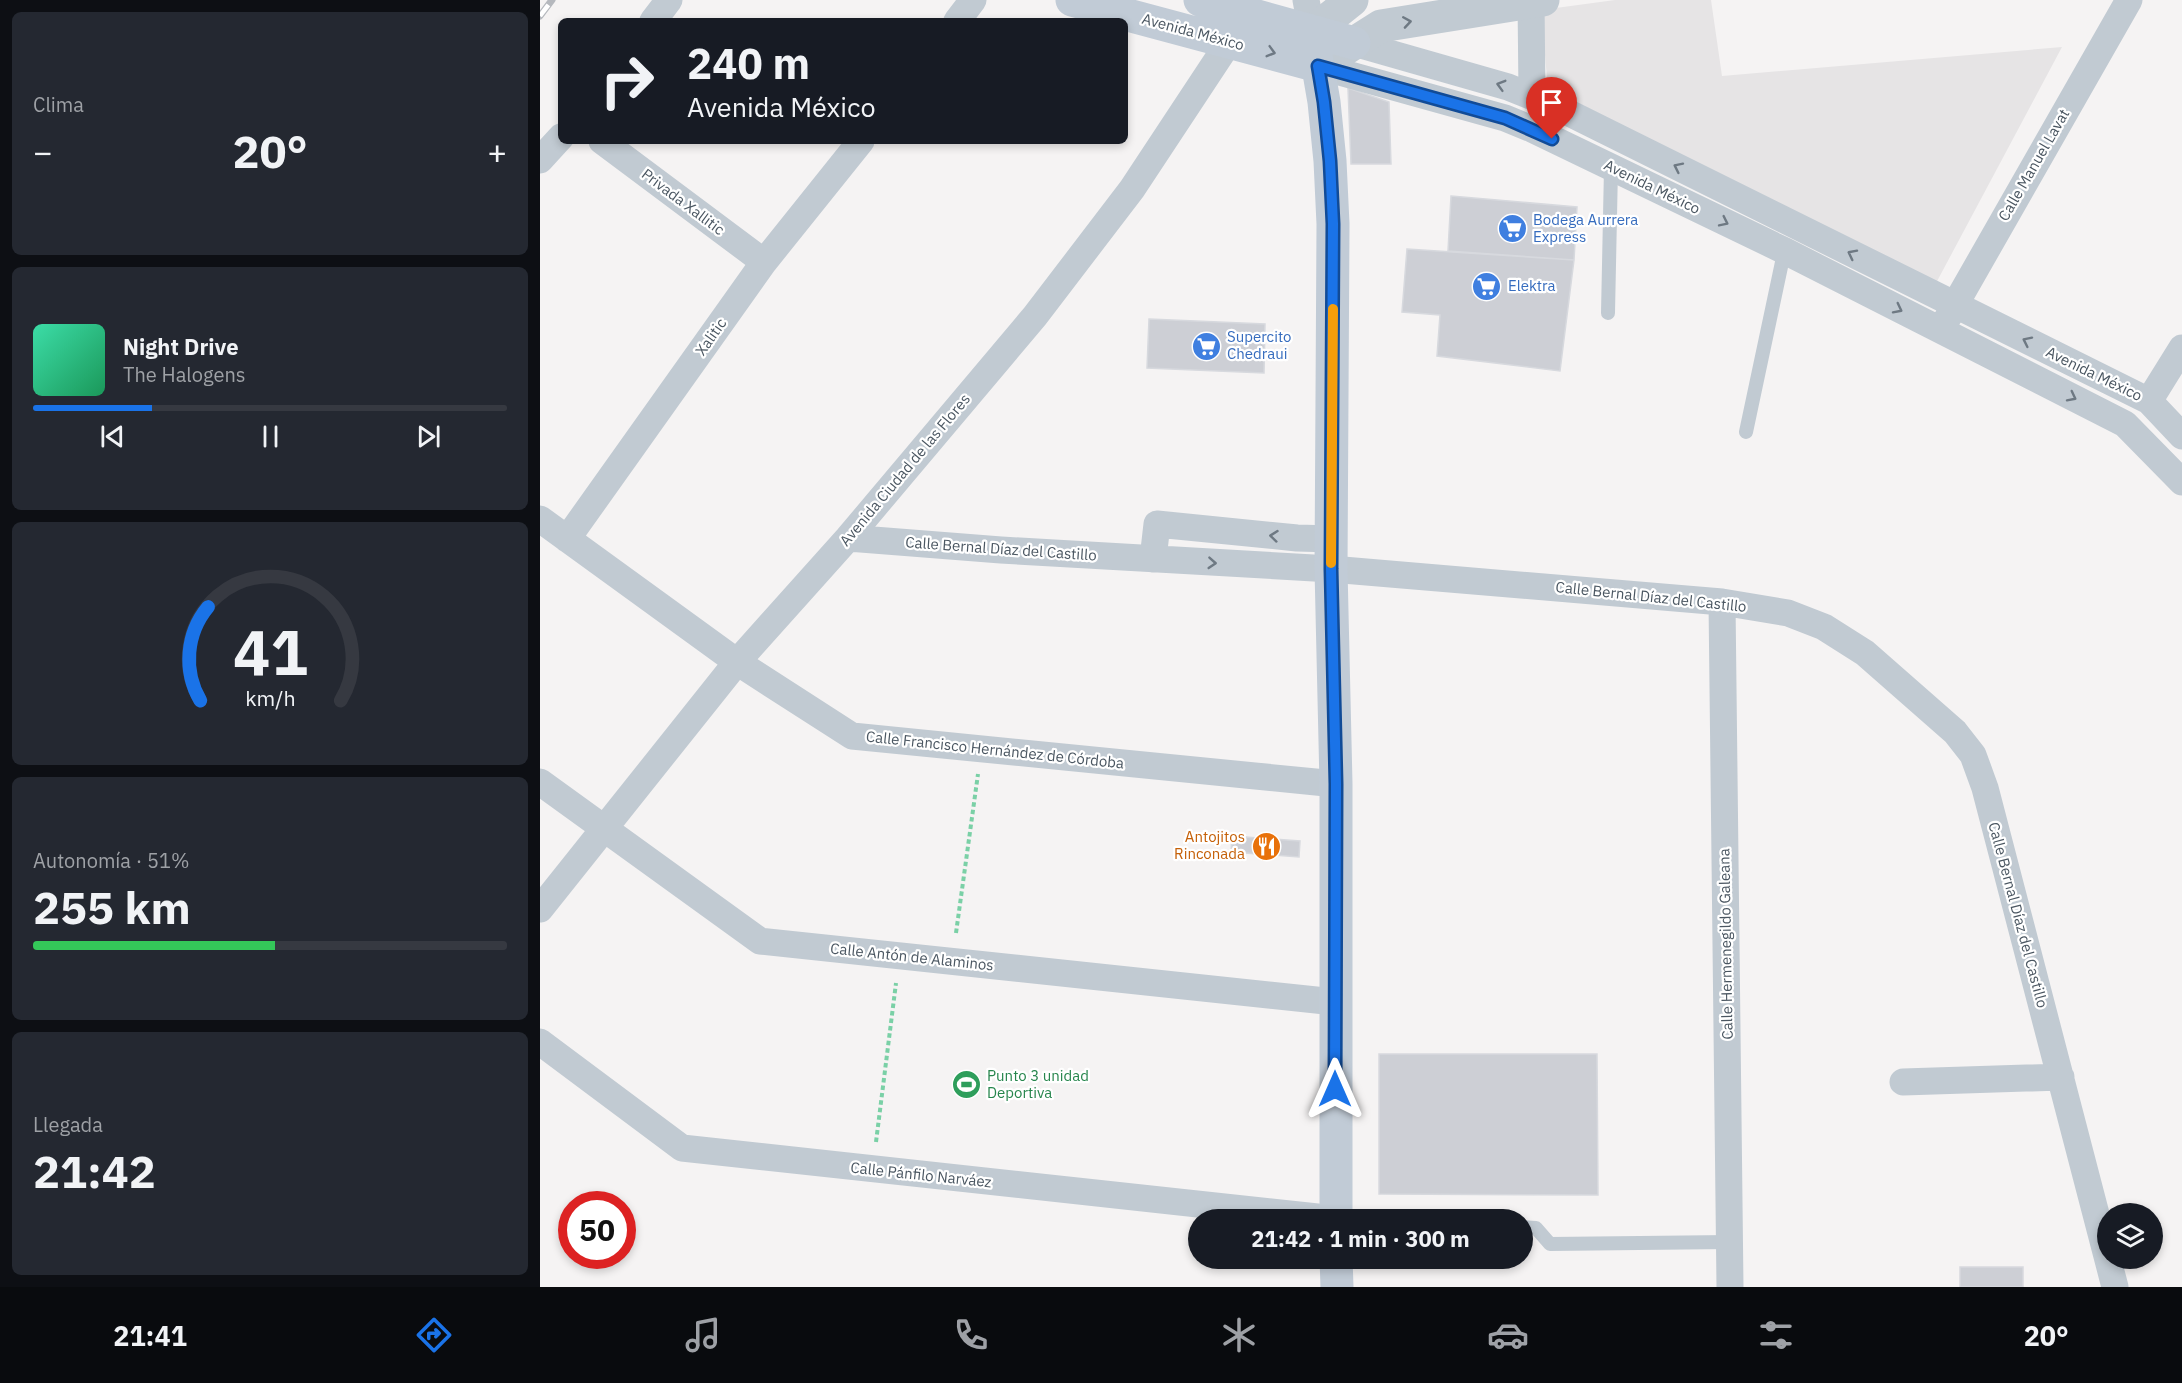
<!DOCTYPE html>
<html lang="es">
<head>
<meta charset="utf-8">
<style>
	body { margin:0; font-family:"IBM Plex Sans",sans-serif; background:#242831; color:#f1f3f6; height:100vh; display:flex; flex-direction:column; font-size:22px; white-space:nowrap }
	* { box-sizing:border-box; margin:0 }
	p { font-size:20px; color:#9ea1a6 }
	.icon { flex:none; width:33px; height:33px; fill:none; stroke:currentColor; stroke-width:2; stroke-linecap:round; stroke-linejoin:round }
	.map { position:relative; flex:1; overflow:hidden }
	.side { display:flex; flex-direction:column; gap:12px; padding:12px; background:#0d0f14; width:540px }
	.side>* { flex:none }
	.hud { position:absolute; left:18px; top:18px; width:570px; height:126px; border-radius:9px; box-shadow:0 3px 9px #0003; background:#171b24; color:#f1f3f6; overflow:hidden }
	.fabs { position:absolute; left:1557px; top:1203px; display:grid; gap:12px }
	.fabs a { display:grid; place-items:center; width:66px; height:66px; border-radius:50%; background:#171b24; box-shadow:0 3px 9px #0003; font-size:30px }
	.speed { position:absolute; left:18px; top:1191px; display:flex; gap:12px; font-size:30px; font-weight:700; text-align:center }
	.speed>* { display:grid; place-content:center; width:78px; height:78px; border-radius:50%; background:#171b24; box-shadow:0 3px 9px #0003; line-height:1 }
	.speed .limit { border:9px solid #d22; background:#fff; color:#111 }
	.pin { position:absolute; display:grid; place-items:center; width:51px; height:51px; color:#fff; margin:-62px -26px; border-radius:50% 50% 50% 0; rotate:-45deg; box-shadow:0 0 6px #0007 }
	.pin .icon { rotate:45deg }
	.me { position:absolute; width:66px; margin:-33px; rotate:0deg; stroke-linejoin:round; filter:drop-shadow(0 0 4px #0008) }
	.turn { display:flex; align-items:center; gap:21px; height:126px; padding:0 30px; font-size:27px }
	.turn .icon { width:78px; height:78px; stroke-width:2.5 }
	.turn b { display:block; font-size:42px; line-height:51px }
	.big { font-size:45px; font-weight:700; line-height:1.1 }
	.side .card { flex:1; display:flex; flex-direction:column; justify-content:center; gap:9px; min-width:0; padding:0 21px; border-radius:9px; background:#242831 }
	.side .dial { align-items:center; gap:0 }
	.dial svg { height:156px; overflow:visible; fill:none; stroke:#363941; stroke-width:7; stroke-linecap:round; text-anchor:middle }
	.dial text { fill:#f1f3f6; stroke:none }
	.song { display:flex; align-items:center; gap:18px }
	.cover { width:72px; height:72px; border-radius:9px; background:linear-gradient(135deg,hsl(160 70% 55%),hsl(150 70% 35%)) }
	.played { height:6px; border-radius:3px; background:linear-gradient(90deg,#1a73e8 25%,#363941 25%) }
	.keys { display:flex; justify-content:space-around; direction:ltr }
	.heat { display:flex; justify-content:space-between; align-items:center; font-size:33px; direction:ltr }
	.charge { height:9px; border-radius:4px; background:linear-gradient(90deg,#34c759 51%,#363941 0) }
	.trip { position:absolute; left:648px; top:1209px; width:345px; height:60px; border-radius:30px; background:#171b24; box-shadow:0 3px 9px #0003; font-weight:700; line-height:60px; text-align:center }
	.dock { display:flex; height:96px; justify-content:space-around; align-items:center; background:#090b0e; color:#9ea1a6 }
	.dock .icon { width:42px; height:42px }
	.dock .current { color:#1a73e8 }
	.dock b { font-size:27px; color:#f1f3f6 }
	main { display:flex; flex:1; min-height:0 }
	.map>svg:first-child { display:block }
	.education { fill:#e6e4e5 }
	.building { fill:#cdcfd5; stroke:#d7d9de; stroke-width:1.5 }
	.lines { fill:none; stroke-linecap:round; stroke-linejoin:round }
	.path { stroke:#7ad0a6; stroke-width:4; stroke-dasharray:4.5 3; stroke-linecap:butt }
	.service { stroke:#c1cad2; stroke-width:14 }
	.minor { stroke:#c1cad2; stroke-width:27 }
	.tertiary { stroke:#c1cad2; stroke-width:33 }
	.secondary { stroke:#c1cbd6; stroke-width:33 }
	.rail-casing { stroke:#b5b8bd; stroke-width:7 }
	.rail { stroke:#fff; stroke-width:4.5; stroke-dasharray:14; stroke-linecap:butt }
	.oneway { stroke:#6e7983 }
	.oneway2 { stroke:#6e7984 }
	.route-casing { stroke:#114b97; stroke-width:15 }
	.route { stroke:#1a73e8; stroke-width:10 }
	.slow { stroke:#f59e0b; stroke-width:10 }
	.labels { text-anchor:middle; stroke-width:4.5; stroke-linejoin:round; paint-order:stroke }
	.street-label { font-size:15px; fill:#4a5661; stroke:#fff }
	.shop-label { font-size:15px; fill:#366cbe; stroke:#fff; text-anchor:start }
	.food-label { font-size:15px; fill:#c56008; stroke:#fff; text-anchor:end }
	.leisure-label { font-size:15px; fill:#27864d; stroke:#fff; text-anchor:start }
</style>
</head>
<body>
<main>
<section class="side">
<div class="card"><p>Clima</p>
<div class="heat"><a>−</a><b class="big">20°</b><a>+</a></div>
</div>
<div class="card">
<div class="song"><i class="cover"></i><div><b>Night Drive</b><p>The Halogens</p></div></div>
<div class="played"></div>
<div class="keys"><svg class="icon" aria-label="previous" viewBox="0 0 24 24"><path d="M18 5L8 12l10 7zM5 5v14"/></svg><svg class="icon" aria-label="pause" viewBox="0 0 24 24"><path d="M8 5v14M16 5v14"/></svg><svg class="icon" aria-label="next" viewBox="0 0 24 24"><path d="M6 5l10 7-10 7zM19 5v14"/></svg></div>
</div>
<div class="card dial"><svg viewBox="0 0 100 80">
<path d="M14 69A42 42 0 1 1 86 69"/>
<path d="M14 69A42 42 0 0 1 18 21" stroke="#1a73e8"/>
<text x="50" y="56" font-size="32" font-weight="700">41</text>
<text x="50" y="72" font-size="11">km/h</text>
</svg></div>
<div class="card"><p>Autonomía · 51%</p><b class="big">255 km</b><div class="charge"></div></div>
<div class="card"><p>Llegada</p><b class="big">21:42</b></div>
</section>
<div class="map">
<svg width="1642" height="1287" viewBox="0 0 1642 1287">
	<rect width="100%" height="100%" fill="#f5f3f3"/>
	<!-- education -->
	<path class="education" d="M1075,0H1171L1182,76L1522,47L1395,285L1008,89L1001,10Z"/>
	<!-- building -->
	<path class="building" d="M808,88L849,102L851,164H811Z
		M911,196L1037,207L1034,260L908,251Z
		M867,249L1034,260L1020,371L897,356L900,315L862,312Z
		M609,319L725,324L724,373L607,368Z
		M692,836L760,841L759,857L691,852Z
		M839,1054H1057L1058,1195L839,1194Z
		M1420,1267H1483V1287H1420Z"/>
	<g class="lines">
		<!-- path -->
		<path class="path" d="M416,933L438,774
			M336,1142L356,983"/>
		<!-- service -->
		<path class="service" d="M1068,313L1071,168
			M1206,432L1245,248
			M982,1227L996,1228L1010,1244L1189,1242"/>
		<!-- minor -->
		<path class="minor" d="M766,0L772,32
			M991,0L992,95
			M113,21L129,0
			M417,21L433,0
			M814,43L968,87L1015,106L1609,401L1642,436
			M778,66L965,118L992,129L1245,251L1585,424L1642,482
			M62,141L224,262
			M0,160L21,137
			M1407,319L1589,0
			M1609,401L1642,348
			M0,519L197,662L312,736L796,784
			M308,538L461,550L791,569L1182,602L1248,613L1284,627L1325,653L1415,732L1433,755L1445,788L1575,1287
			M27,539L224,262L321,141
			M613,559L617,524L757,538L793,539
			M1182,602L1190,1287
			M0,782L220,941L795,1002
			M0,909L197,662L308,538L495,316L592,189L699,27
			M0,1042L142,1148L796,1219
			M1363,1082L1521,1077"/>
		<!-- tertiary -->
		<path class="tertiary" d="M772,32L812,0
			M778,66L841,26L1003,0"/>
		<!-- secondary -->
		<path class="secondary" d="M532,0L778,66
			M660,0L814,43
			M772,32L784,102L790,161L793,224L791,569L796,784V1220
			M796,1258L797,1287"/>
		<defs>
			<path id="rail" d="M0,16L12,0"/>
		</defs>
		<!-- rail casing -->
		<use href="#rail" class="rail-casing"/>
		<!-- rail -->
		<use href="#rail" class="rail"/>
	</g>
	<!-- one-way arrows -->
	<defs><path id="oneway-chevron" d="M-2-3.5L2.5 0L-2 3.5" fill="none" stroke-width="1.6" stroke-linecap="round" stroke-linejoin="round" transform="scale(1.5)"/></defs>
	<g class="oneway">
		<use href="#oneway-chevron" transform="translate(867 22) rotate(-9)"/>
		<use href="#oneway-chevron" transform="translate(961 85) rotate(-164)"/>
		<use href="#oneway-chevron" transform="translate(1138 167) rotate(-154)"/>
		<use href="#oneway-chevron" transform="translate(1184 222) rotate(26)"/>
		<use href="#oneway-chevron" transform="translate(1312 254) rotate(-153)"/>
		<use href="#oneway-chevron" transform="translate(1358 309) rotate(27)"/>
		<use href="#oneway-chevron" transform="translate(1487 341) rotate(-154)"/>
		<use href="#oneway-chevron" transform="translate(1532 397) rotate(27)"/>
		<use href="#oneway-chevron" transform="translate(734 536) rotate(-174)"/>
		<use href="#oneway-chevron" transform="translate(672 563) rotate(4)"/>
	</g>
	<use class="oneway2" href="#oneway-chevron" transform="translate(731 52) rotate(16)"/>
	<g class="lines">
		<defs>
			<path id="route" d="M795,1089L796,784L791,569L793,224L790,161L784,102L778,66L965,118L1012,139"/>
		</defs>
		<!-- route casing -->
		<use href="#route" class="route-casing"/>
		<!-- route -->
		<use href="#route" class="route"/>
		<!-- slow -->
		<path class="slow" d="M791,563L793,309"/>
	</g>
	<!-- icons -->
	<defs>
		<symbol id="supermarket-disc" viewBox="-11 -11 22 22"><circle r="9.5" fill="#3f7fe0" stroke="#fff"/><path d="M-6-5.5h2.5l.6 2H6L4.5 2H-2.5L-4.4-4H-6ZM-1.5 3.2a1.3 1.3 0 1 0 .1 0ZM3 3.2a1.3 1.3 0 1 0 .1 0Z" fill="#fff"/></symbol>
		<symbol id="restaurant-disc" viewBox="-11 -11 22 22"><circle r="9.5" fill="#e8710a" stroke="#fff"/><path d="M-5-6h1v4h1v-4h1v4h1v-4h1v5L-1.5 .5V6h-2V.5L-5-1ZM5-6V6H3V1.5H1.5Q1.5-4 5-6Z" fill="#fff"/></symbol>
		<symbol id="stadium-disc" viewBox="-11 -11 22 22"><circle r="9.5" fill="#2e9e5b" stroke="#fff"/><path d="M0-5a6.5 5 0 1 0 0 10a6.5 5 0 1 0 0-10ZM-3.5-1.8h7v3.6h-7Z" fill="#fff"/></symbol>
	</defs>
	<g fill-rule="evenodd">
		<use href="#supermarket-disc" x="956" y="212" width="33" height="33"/>
		<use href="#supermarket-disc" x="930" y="270" width="33" height="33"/>
		<use href="#supermarket-disc" x="650" y="330" width="33" height="33"/>
		<use href="#restaurant-disc" x="710" y="830" width="33" height="33"/>
		<use href="#stadium-disc" x="410" y="1068" width="33" height="33"/>
	</g>
	<g class="labels">
		<!-- street labels -->
		<g class="street-label">
			<text transform="translate(653 32) rotate(15)" y="5">Avenida México</text>
			<text transform="translate(1494 165) rotate(-60)" y="5">Calle Manuel Lavat</text>
			<text transform="translate(1112 187) rotate(26)" y="5">Avenida México</text>
			<text transform="translate(143 202) rotate(37)" y="5">Privada Xallitic</text>
			<text transform="translate(171 337) rotate(-55)" y="5">Xalitic</text>
			<text transform="translate(1554 374) rotate(26)" y="5">Avenida México</text>
			<text transform="translate(365 470) rotate(-50)" y="5">Avenida Ciudad de las Flores</text>
			<text transform="translate(461 549) rotate(4)" y="5">Calle Bernal Díaz del Castillo</text>
			<text transform="translate(1111 597) rotate(6)" y="5">Calle Bernal Díaz del Castillo</text>
			<text transform="translate(455 750) rotate(6)" y="5">Calle Francisco Hernández de Córdoba</text>
			<text transform="translate(1478 915) rotate(75)" y="5">Calle Bernal Díaz del Castillo</text>
			<text transform="translate(1186 944) rotate(-91)" y="5">Calle Hermenegildo Galeana</text>
			<text transform="translate(372 957) rotate(6)" y="5">Calle Antón de Alaminos</text>
			<text transform="translate(381 1175) rotate(6)" y="5">Calle Pánfilo Narváez</text>
		</g>
		<!-- shop labels -->
		<g class="shop-label">
			<text x="993" y="225">Bodega Aurrera<tspan x="993" dy="17">Express</tspan></text>
			<text x="968" y="291">Elektra</text>
			<text x="687" y="342">Supercito<tspan x="687" dy="17">Chedraui</tspan></text>
		</g>
		<!-- food labels -->
		<g class="food-label">
			<text x="705" y="842">Antojitos<tspan x="705" dy="17">Rinconada</tspan></text>
		</g>
		<!-- leisure labels -->
		<g class="leisure-label">
			<text x="447" y="1081">Punto 3 unidad<tspan x="447" dy="17">Deportiva</tspan></text>
		</g>
	</g>
</svg>
<div class="fabs">
<a><svg class="icon" aria-label="layers" viewBox="0 0 24 24"><path d="M12 4l9 5-9 5-9-5zM3 14l9 5 9-5"/></svg></a>
</div>
<div class="speed"><div class="limit">50</div></div>
<div class="pin" style="left:1012px;top:139px;background:#d93025"><svg class="icon" aria-label="arrive" viewBox="0 0 24 24"><path d="M6 21V4h12l-3 4 3 4H6"/></svg></div>
<svg class="me" style="left:795px;top:1089px" viewBox="-20 -20 40 40"><path d="M0-17L14 15 0 8-14 15z" fill="#1a73e8" stroke="#fff" stroke-width="4"/></svg>
<div class="trip">21:42 · 1 min · 300 m</div>
<div class="hud">
<div class="turn"><svg class="icon" aria-label="right" viewBox="0 0 24 24"><path d="M7 20v-9h11M14 6l5 5-5 5"/></svg><div><b>240 m</b>Avenida México</div></div>
</div>
</div>
</main>
<nav class="dock">
<b>21:41</b>
<svg class="icon current" aria-label="directions" viewBox="0 0 24 24"><path d="M12 3l9 9-9 9-9-9zM9 14v-3h6M13 9l2 2-2 2"/></svg>
<svg class="icon" aria-label="music" viewBox="0 0 24 24"><path d="M9 18V5l10-2v13"/><circle cx="6" cy="18" r="3"/><circle cx="16" cy="16" r="3"/></svg>
<svg class="icon" aria-label="phone" viewBox="0 0 24 24"><path d="M5 4h4l2 5-3 2q2 4 5 5l2-3 5 2v4C11 20 4 13 5 4z"/></svg>
<svg class="icon" aria-label="climate" viewBox="0 0 24 24"><path d="M12 3v18M4 7l16 10M4 17L20 7"/></svg>
<svg class="icon" aria-label="car" viewBox="0 0 24 24"><path d="M5 17H2v-5l4-1 3-4h7l3 4 3 1v5h-3M9 17h6M6 11h13"/><circle cx="7" cy="17" r="2"/><circle cx="17" cy="17" r="2"/></svg>
<svg class="icon" aria-label="filters" viewBox="0 0 24 24"><path d="M4 7h16M4 17h16"/><circle cx="9" cy="7" r="2"/><circle cx="15" cy="17" r="2"/></svg>
<b>20°</b>
</nav>
</body>
</html>
